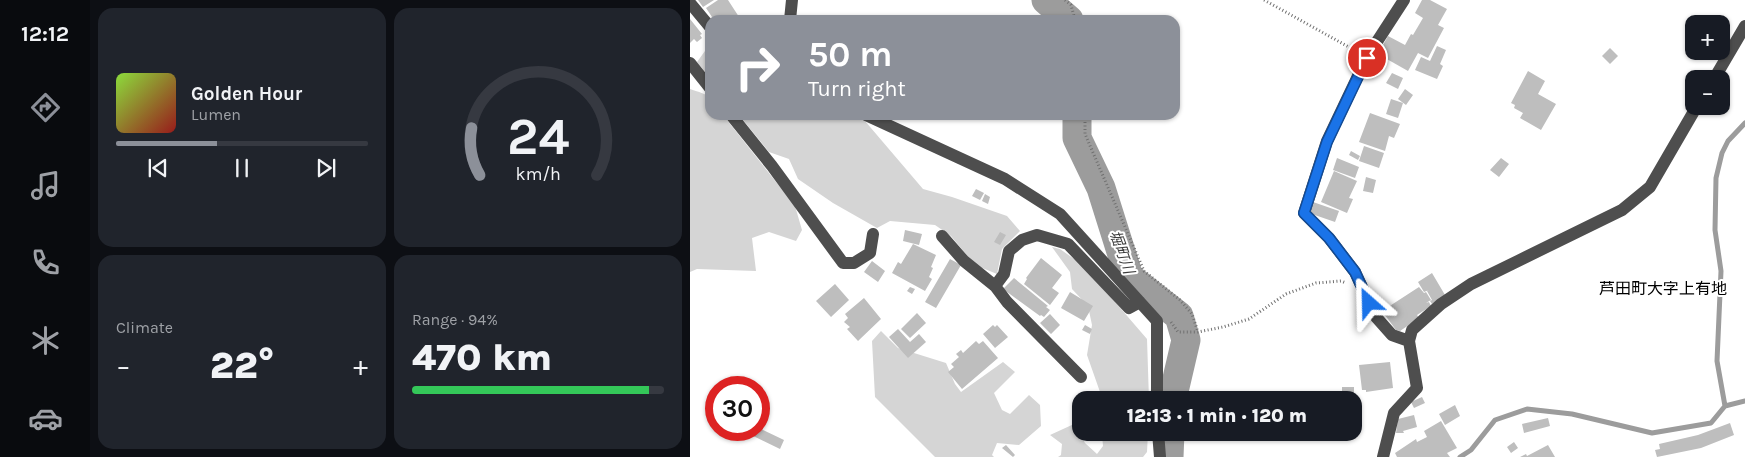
<!DOCTYPE html>
<html lang="en">
<head>
<meta charset="utf-8">
<style>
	body { margin:0; font-family:Karla,"Noto Sans JP",sans-serif; background:#20242c; color:#f1f3f6; height:100vh; display:flex; flex-direction:column; font-size:19px; white-space:nowrap }
	* { box-sizing:border-box; margin:0 }
	p { font-size:16px; color:#9ea1a6 }
	.icon { flex:none; width:28px; height:28px; fill:none; stroke:currentColor; stroke-width:2; stroke-linecap:round; stroke-linejoin:round }
	.map { position:relative; flex:1; overflow:hidden }
	.sheet { display:flex; flex-direction:column; gap:8px; padding:8px; background:#0d0f14; width:600px }
	.sheet>* { flex:none }
	.hud { position:absolute; left:15px; top:15px; width:475px; height:105px; border-radius:15px; box-shadow:0 1px 4px #0004; background:#8c9099; color:#fff; overflow:hidden }
	.controls { position:absolute; left:995px; top:15px; display:grid; gap:10px }
	.controls a { display:grid; place-items:center; width:45px; height:45px; border-radius:10px; background:#171b24; box-shadow:0 1px 4px #0004; font-size:25px }
	.speed { position:absolute; left:15px; top:376px; display:flex; gap:10px; font-size:25px; font-weight:700; text-align:center }
	.speed>* { display:grid; place-content:center; width:65px; height:65px; border-radius:50%; background:#171b24; box-shadow:0 1px 4px #0004; line-height:1 }
	.speed .limit { border:8px solid #d22; background:#fff; color:#111 }
	.pin { position:absolute; display:grid; place-items:center; width:42px; height:42px; color:#fff; margin:-21px; border:2px solid #fff; border-radius:50%; box-shadow:0 1px 5px #0007 }
	.me { position:absolute; width:55px; margin:-28px; rotate:335deg; stroke-linejoin:round; filter:drop-shadow(0 0 4px #0008) }
	.turn { display:flex; align-items:center; gap:18px; height:105px; padding:0 20px; font-size:22px }
	.turn .icon { width:65px; height:65px; stroke-width:2.5 }
	.turn b { display:block; font-size:35px; line-height:42px }
	.big { font-size:38px; font-weight:800; line-height:1.1 }
	.sheet .card { flex:1; display:flex; flex-direction:column; justify-content:center; gap:8px; min-width:0; padding:0 18px; border-radius:15px; background:#20242c }
	.sheet .dial { align-items:center; gap:0 }
	.dial svg { height:130px; overflow:visible; fill:none; stroke:#363941; stroke-width:7; stroke-linecap:round; text-anchor:middle }
	.dial text { fill:#f1f3f6; stroke:none }
	.song { display:flex; align-items:center; gap:15px }
	.cover { width:60px; height:60px; border-radius:8px; background:linear-gradient(135deg,hsl(90 70% 55%),hsl(0 70% 35%)) }
	.played { height:5px; border-radius:2px; background:linear-gradient(90deg,#8c9099 40%,#363941 40%) }
	.keys { display:flex; justify-content:space-around; direction:ltr }
	.heat { display:flex; justify-content:space-between; align-items:center; font-size:28px; direction:ltr }
	.charge { height:8px; border-radius:4px; background:linear-gradient(90deg,#34c759 94%,#363941 0) }
	.sheet .tiles { flex:1; display:grid; gap:8px; grid-template-columns:repeat(2,1fr) }
	.trip { position:absolute; left:382px; top:391px; width:290px; height:50px; border-radius:15px; background:#171b24; box-shadow:0 1px 4px #0004; font-weight:800; line-height:50px; text-align:center }
	main { display:flex; flex:1; min-height:0 }
	.tab-bar { display:flex; flex-direction:column; width:90px; justify-content:space-around; align-items:center; background:#090b0e; color:#9ea1a6 }
	.tab-bar .icon { width:35px; height:35px }
	.tab-bar .current { color:#8c9099 }
	.tab-bar b { font-size:22px; color:#f1f3f6 }
	.map>svg:first-child { display:block }
	.green { fill:#d5d5d5 }
	.lines { fill:none; stroke-linecap:round; stroke-linejoin:round }
	.stream { stroke:#9c9c9c; stroke-width:5 }
	.river { stroke:#9c9c9c; stroke-width:29 }
	.building { fill:#bebebe }
	.path { stroke:#707070; stroke-width:3; stroke-dasharray:1 2.5; stroke-linecap:butt }
	.minor { stroke:#4e4e4e; stroke-width:12 }
	.route-casing { stroke:#114b97; stroke-width:12 }
	.route { stroke:#1a73e8; stroke-width:9 }
	.labels { text-anchor:middle; stroke-width:4; stroke-linejoin:round; paint-order:stroke }
	.water-label { font-size:15px; font-style:italic; fill:#3d3d3d; stroke:#fff }
	.quarter-label { font-size:16px; fill:#000; stroke:#fff }
</style>
</head>
<body>
<main>
<nav class="tab-bar">
<b>12:12</b>
<svg class="icon current" aria-label="directions" viewBox="0 0 24 24"><path d="M12 3l9 9-9 9-9-9zM9 14v-3h6M13 9l2 2-2 2"/></svg>
<svg class="icon" aria-label="music" viewBox="0 0 24 24"><path d="M9 18V5l10-2v13"/><circle cx="6" cy="18" r="3"/><circle cx="16" cy="16" r="3"/></svg>
<svg class="icon" aria-label="phone" viewBox="0 0 24 24"><path d="M5 4h4l2 5-3 2q2 4 5 5l2-3 5 2v4C11 20 4 13 5 4z"/></svg>
<svg class="icon" aria-label="climate" viewBox="0 0 24 24"><path d="M12 3v18M4 7l16 10M4 17L20 7"/></svg>
<svg class="icon" aria-label="car" viewBox="0 0 24 24"><path d="M5 17H2v-5l4-1 3-4h7l3 4 3 1v5h-3M9 17h6M6 11h13"/><circle cx="7" cy="17" r="2"/><circle cx="17" cy="17" r="2"/></svg>
</nav>
<section class="sheet">
<div class="tiles">
<div class="card">
<div class="song"><i class="cover"></i><div><b>Golden Hour</b><p>Lumen</p></div></div>
<div class="played"></div>
<div class="keys"><svg class="icon" aria-label="previous" viewBox="0 0 24 24"><path d="M18 5L8 12l10 7zM5 5v14"/></svg><svg class="icon" aria-label="pause" viewBox="0 0 24 24"><path d="M8 5v14M16 5v14"/></svg><svg class="icon" aria-label="next" viewBox="0 0 24 24"><path d="M6 5l10 7-10 7zM19 5v14"/></svg></div>
</div>
<div class="card dial"><svg viewBox="0 0 100 80">
<path d="M14 69A42 42 0 1 1 86 69"/>
<path d="M14 69A42 42 0 0 1 9 40" stroke="#8c9099"/>
<text x="50" y="56" font-size="32" font-weight="700">24</text>
<text x="50" y="72" font-size="11">km/h</text>
</svg></div>
<div class="card"><p>Climate</p>
<div class="heat"><a>−</a><b class="big">22°</b><a>+</a></div>
</div>
<div class="card"><p>Range · 94%</p><b class="big">470 km</b><div class="charge"></div></div>
</div>
</section>
<div class="map">
<svg width="1055" height="457" viewBox="0 0 1055 457">
	<rect width="100%" height="100%" fill="#fff"/>
	<!-- green -->
	<path class="green" d="M20,44V78L7,62Z
		M0,89C20,96 20,93 20,115H33L105,206L112,230L106,241L79,232L62,238L66,271L7,269L0,272Z
		M49,115H162L175,121L233,189L262,197L317,216L330,231L312,249L307,274L285,265L261,236L245,225L200,221L187,228L143,203L108,179L99,159L79,152Z
		M362,247L370,249L394,266L457,339L459,400H407L410,392L397,355L402,325L398,306L382,289L380,272Z
		M191,331L208,348L256,363L265,384L271,392L313,362L325,372L304,393L312,410L320,414L339,395L350,405L351,426L329,445L307,443L302,455L304,457H245L185,397L182,341Z
		M384,424L395,443L407,454L413,446L412,435L400,433H458L457,452L453,457H368L371,455L372,444L360,435Z"/>
	<g class="lines">
		<!-- stream -->
		<path class="stream" d="M1035,406L1027,361L1031,271L1025,230L1026,178L1032,153L1038,141L1055,123
			M770,457L781,450L805,420L837,409L882,414L962,433L1021,423L1035,406L1055,401"/>
		<!-- river -->
		<path class="river" d="M356,0L379,20
			M387,115V138L411,188L439,277L489,316L496,340L482,400
			M479,457L480,432"/>
	</g>
	<!-- building -->
	<path class="building" d="M8,0H24L13,7Z
		M28,0H38L51,20H24L16,8Z
		M732,0H740L757,9L748,25L754,28L738,58L728,53L718,71L688,54L698,36L715,45L721,34L723,35L733,18L725,13Z
		M0,19L12,34L10,35L12,38L7,42L4,39L0,43Z
		M747,46L756,50L750,64L753,66L747,79L725,70L731,57L740,61Z
		M920,48L928,56L920,64L912,56Z
		M838,71L855,81L848,94L866,104L851,130L830,118L833,113L824,108L825,105L821,103Z
		M702,73L713,78L708,89L696,83Z
		M715,89L723,95L716,105L708,99Z
		M701,99L713,103L708,118L696,114Z
		M680,113L710,124L704,138L699,136L695,151L669,142Z
		M674,146L694,153L689,168L669,161Z
		M661,151L670,156L668,160L659,155Z
		M647,158L669,167L665,178L643,170Z
		M811,158L819,164L809,177L800,170Z
		M644,171L667,181L659,198L663,199L657,213L631,202Z
		M676,177L686,180L683,193L673,191Z
		M286,189L294,193L290,200L282,196Z
		M295,194L300,197L298,204L292,201Z
		M623,202L649,211L645,222L619,213Z
		M215,230L232,234L229,245L213,241Z
		M310,232L316,235L310,245L304,242Z
		M223,244L246,255L241,267L243,268L239,277L242,279L235,291L202,273L208,262L211,264Z
		M351,258L372,275L362,288L369,293L360,305L334,284L337,279L336,278Z
		M260,259L271,265L246,308L235,302Z
		M182,261L195,271L188,282L174,272Z
		M742,273L755,295L742,304L740,301L742,300L737,291L739,290L734,292L728,282Z
		M324,278L358,306L356,307L360,310L354,317L351,315L350,316L313,289Z
		M145,284L159,300L141,317L126,301Z
		M220,287L225,289L222,294L217,291Z
		M729,287L734,293L736,292L741,300L736,303L739,302L741,306L727,315L729,318L710,331L706,330L692,311Z
		M380,292L403,306L394,321L371,308Z
		M174,298L191,319L168,341L157,329L160,327L154,322L158,318L155,314Z
		M227,313L236,323L220,338L211,329Z
		M360,314L370,325L361,334L350,323Z
		M303,325L305,327L307,325L318,337L305,348L293,334Z
		M395,325L402,329L400,334L392,330Z
		M208,329L220,342L229,334L236,342L218,358L199,337Z
		M286,341L289,344L293,341L308,358L272,389L258,372L264,367L261,364L269,357L266,354L271,350L273,353Z
		M700,362L703,388L676,392V390H672L669,365Z
		M652,387H664V395H652Z
		M732,397L735,403L724,408L721,402Z
		M765,405L770,416L755,425L749,414Z
		M724,415L727,427L713,431L714,433H706L708,419Z
		M858,418L860,426L834,433L832,424Z
		M751,421L767,448L757,453L760,457H707L705,453L726,439L727,442L737,437L734,431Z
		M1040,423L1044,435L1011,448L967,457L965,450L970,449L969,444L1008,435Z
		M69,428L94,440L90,449L51,430H69Z
		M824,442L828,448L821,453L817,447Z
		M316,445L325,455L323,457L312,448Z
		M858,445L865,457H830L836,454L837,456Z"/>
	<g class="lines">
		<!-- path -->
		<path class="path" d="M375,0L381,5L385,20
			M574,0L666,51
			M395,115V134L454,271L490,300L502,314L508,332
			M481,322L488,332H508L533,327L559,319L596,294L626,283L651,281L656,283"/>
		<!-- minor -->
		<path class="minor" d="M714,0L677,57L637,141L614,213L639,238L665,272L686,317L702,335L719,341
			M0,3L20,27
			M100,20L102,0
			M0,63L20,88
			M1024,79L1055,26
			M41,115L82,166L153,263H164L180,253L183,234
			M176,115L315,179L370,214L467,321V400
			M252,236L274,261L305,286L317,302L391,377
			M305,286L314,274L319,251L332,240L347,235L378,244L439,308L450,302
			M468,432L470,457
			M693,457L704,413L727,388L719,341L722,330L751,304L781,284L932,210L960,187L1007,106"/>
	</g>
	<g class="lines">
		<defs>
			<path id="route" d="M677,58L637,142L614,213L639,238L665,272L679,303"/>
		</defs>
		<!-- route casing -->
		<use href="#route" class="route-casing"/>
		<!-- route -->
		<use href="#route" class="route"/>
	</g>
	<g class="labels">
		<!-- water labels -->
		<g class="water-label">
			<text transform="translate(432 252) rotate(70)" y="5">堀町川</text>
		</g>
		<!-- quarter labels -->
		<g class="quarter-label">
			<text x="973" y="294">芦田町大字上有地</text>
		</g>
	</g>
</svg>
<div class="controls">
<a>+</a>
<a>−</a>
</div>
<div class="speed"><div class="limit">30</div></div>
<div class="pin" style="left:677px;top:58px;background:#d93025"><svg class="icon" aria-label="arrive" viewBox="0 0 24 24"><path d="M6 21V4h12l-3 4 3 4H6"/></svg></div>
<svg class="me" style="left:679px;top:303px" viewBox="-20 -20 40 40"><path d="M0-17L14 15 0 8-14 15z" fill="#1a73e8" stroke="#fff" stroke-width="4"/></svg>
<div class="trip">12:13 · 1 min · 120 m</div>
<div class="hud">
<div class="turn"><svg class="icon" aria-label="right" viewBox="0 0 24 24"><path d="M7 20v-9h11M14 6l5 5-5 5"/></svg><div><b>50 m</b>Turn right</div></div>
</div>
</div>
</main>
</body>
</html>
